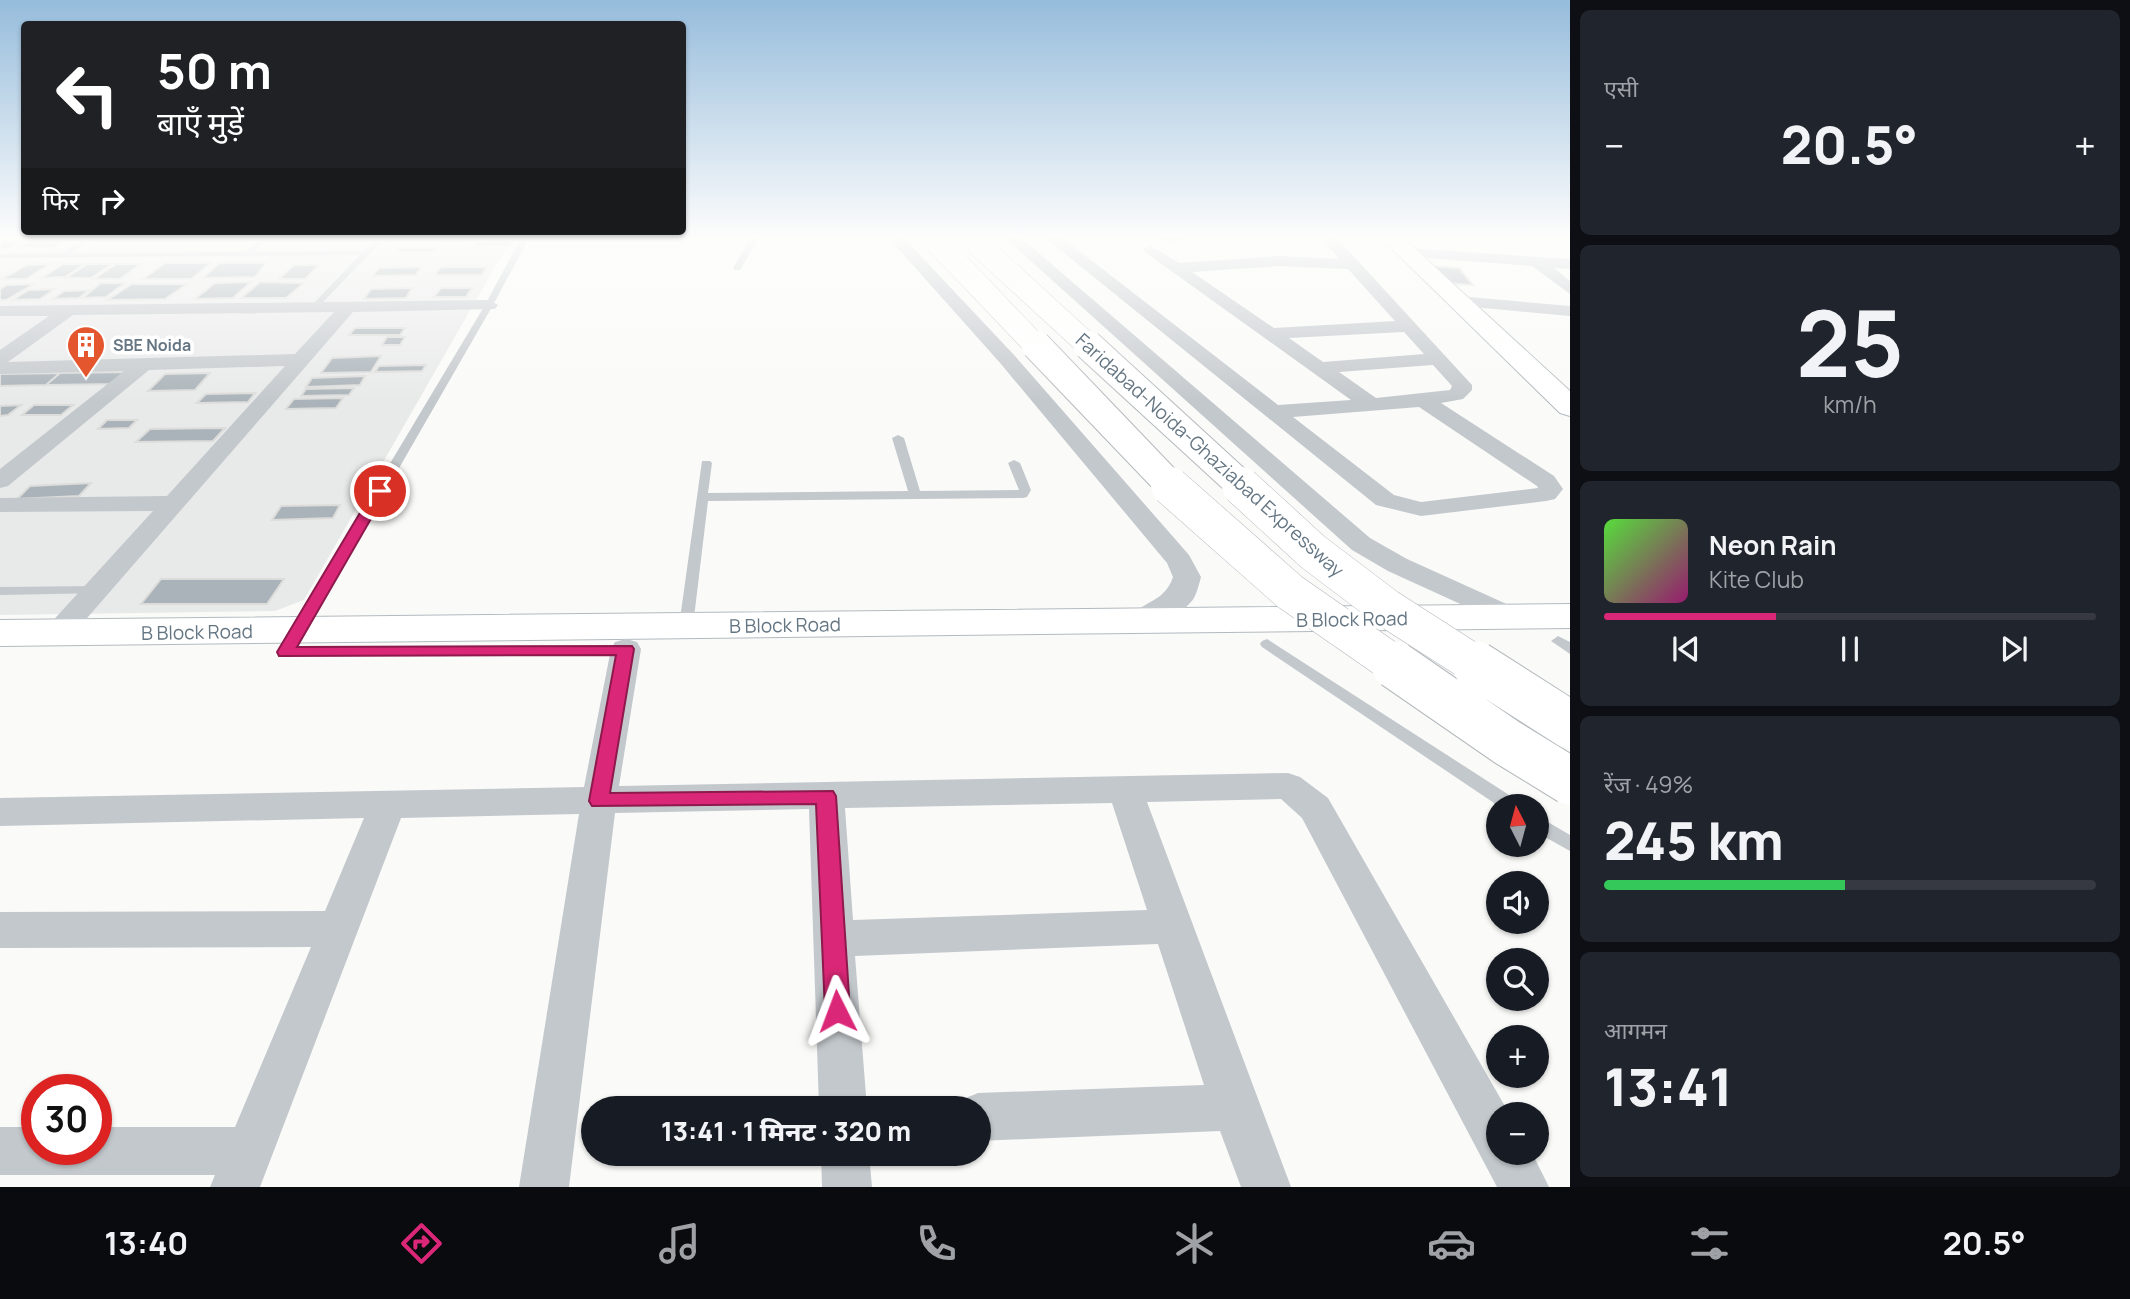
<!DOCTYPE html>
<html lang="hi">
<head>
<meta charset="utf-8">
<style>
	body { margin:0; font-family:Manrope,"Noto Sans Devanagari",sans-serif; background:#20242c; color:#f1f3f6; height:100vh; display:flex; flex-direction:column; font-size:26px; white-space:nowrap }
	* { box-sizing:border-box; margin:0 }
	p { font-size:23px; color:#9ea1a6 }
	.icon { flex:none; width:38px; height:38px; fill:none; stroke:currentColor; stroke-width:2; stroke-linecap:round; stroke-linejoin:round }
	.map { position:relative; flex:1; overflow:hidden }
	.details { display:flex; flex-direction:column; gap:10px; padding:10px; background:#0d0f14; width:560px }
	.details>* { flex:none }
	.hud { position:absolute; left:21px; top:21px; width:665px; height:214px; border-radius:7px; box-shadow:0 2px 5px #0004; background:#202124; color:#fff; overflow:hidden }
	.needle { width:46px; rotate:354deg }
	.controls { position:absolute; left:1486px; top:794px; display:grid; gap:14px }
	.controls a { display:grid; place-items:center; width:63px; height:63px; border-radius:50%; background:#171b24; box-shadow:0 2px 5px #0004; font-size:35px }
	.speed { position:absolute; left:21px; top:1074px; display:flex; gap:14px; font-size:35px; font-weight:700; text-align:center }
	.speed>* { display:grid; place-content:center; width:91px; height:91px; border-radius:50%; background:#171b24; box-shadow:0 2px 5px #0004; line-height:1 }
	.speed .limit { border:10px solid #d22; background:#fff; color:#111 }
	.pin { position:absolute; display:grid; place-items:center; width:60px; height:60px; color:#fff; margin:-30px; border:4px solid #fff; border-radius:50%; box-shadow:0 2px 7px #0007 }
	.me { position:absolute; width:77px; margin:-38px; rotate:357deg; stroke-linejoin:round; filter:drop-shadow(0 0 5px #0008) }
	.turn { display:flex; align-items:center; gap:24px; height:147px; padding:0 21px; font-size:32px }
	.turn .icon { width:91px; height:91px; stroke-width:2.5 }
	.turn b { display:block; font-size:49px; line-height:60px }
	.then { display:flex; align-items:center; height:66px; padding:0 21px; background:#0003; gap:14px; font-size:26px }
	.big { font-size:52px; font-weight:800; line-height:1.1 }
	.details .tile { flex:1; display:flex; flex-direction:column; justify-content:center; gap:10px; min-width:0; padding:0 24px; border-radius:10px; background:#20242c }
	.details .dial { align-items:center; gap:0 }
	.dial b { font-size:91px; line-height:1 }
	.song { display:flex; align-items:center; gap:21px }
	.cover { width:84px; height:84px; border-radius:10px; background:linear-gradient(135deg,hsl(110 70% 55%),hsl(320 70% 35%)) }
	.played { height:7px; border-radius:4px; background:linear-gradient(90deg,#db2777 35%,#363941 35%) }
	.keys { display:flex; justify-content:space-around; direction:ltr }
	.heat { display:flex; justify-content:space-between; align-items:center; font-size:38px; direction:ltr }
	.charge { height:10px; border-radius:5px; background:linear-gradient(90deg,#34c759 49%,#363941 0) }
	.trip { position:absolute; left:581px; top:1096px; width:410px; height:70px; border-radius:35px; background:#171b24; box-shadow:0 2px 5px #0004; font-weight:800; line-height:70px; text-align:center }
	.tab-bar { display:flex; height:112px; justify-content:space-around; align-items:center; background:#090b0e; color:#9ea1a6 }
	.tab-bar .icon { width:49px; height:49px }
	.tab-bar .selected { color:#db2777 }
	.tab-bar b { font-size:32px; color:#f1f3f6 }
	main { display:flex; flex:1; min-height:0 }
	.map>svg:first-child { display:block }
	.built { fill:#e8e9e9 }
	.building { fill:#aab3b9; stroke:#dcdcda; stroke-width:2 }
	.lines { fill:none; stroke-linecap:round; stroke-linejoin:round }
	.secondary-casing { stroke:#b3babf; stroke-width:2 }
	.lane { fill:#c3c8cc; fill-rule:evenodd }
	.street { fill:#c3c8cc; fill-rule:evenodd }
	.secondary { fill:#fff; fill-rule:evenodd }
	.primary-bridge-far3-casing { stroke:#b5babe; stroke-width:24; stroke-linecap:butt }
	.primary-bridge-far2-casing { stroke:#b5babe; stroke-width:31; stroke-linecap:butt }
	.primary-bridge-far1-casing { stroke:#b5babe; stroke-width:39; stroke-linecap:butt }
	.primary-bridge-casing { stroke:#b5babe; stroke-width:49; stroke-linecap:butt }
	.primary-bridge-far3 { stroke:#fff; stroke-width:23 }
	.primary-bridge-far2 { stroke:#fff; stroke-width:29 }
	.primary-bridge-far1 { stroke:#fff; stroke-width:38 }
	.primary-bridge { stroke:#fff; stroke-width:47 }
	.route { fill:#db2777; stroke:#8e194d; stroke-width:2 }
	.labels { text-anchor:middle; stroke-width:7; stroke-linejoin:round; paint-order:stroke }
	.far-poi-label { font-size:16px; font-weight:bold; fill:#657683; stroke:#fff; text-anchor:start }
	.street-label { font-size:19px; fill:#657683; stroke:#fff }
</style>
</head>
<body>
<main>
<div class="map">
<svg width="1570" height="1187" viewBox="0 0 1570 1187">
	<rect width="100%" height="100%" fill="#fafaf8"/>
	<!-- built -->
	<path class="built" d="M0,236H516L499,260L304,600L275,611L0,615Z"/>
	<!-- building -->
	<path class="building" d="M68,239L54,248H17L31,240Z
		M0,240H26L9,249H0Z
		M514,240L511,246L473,247L476,241Z
		M399,248H437L434,252H396Z
		M165,263H211L191,279H143Z
		M219,263H266L255,277L203,278Z
		M50,264L26,279H2L27,265Z
		M63,264H85L65,277L42,278Z
		M87,264H112L91,278H66Z
		M116,264H141L120,279H94Z
		M294,265H319L305,279H279Z
		M1431,266L1459,268L1473,285L1444,283Z
		M421,267L416,275L373,276L379,268Z
		M441,267H487L482,275H435Z
		M251,282L233,298L195,299L215,283Z
		M260,282L304,283L286,298H241Z
		M101,283H125L106,297L82,298Z
		M34,284L6,300H0V289L7,285Z
		M132,284H187L165,299L107,300Z
		M412,288L406,298L364,299L371,289Z
		M441,288H472L466,297H434Z
		M55,289L40,299L13,300L28,290Z
		M90,290L79,298L53,299L64,291Z
		M355,328H405L400,335H349Z
		M387,337H405L400,345H382Z
		M381,356L371,372L321,373L332,358Z
		M426,365L422,371L375,372L379,366Z
		M127,372L113,384L46,385L60,373Z
		M60,373L46,385L0,386V374Z
		M210,373L195,390L148,391L165,374Z
		M365,376L360,385L306,387L312,378Z
		M354,388L349,395L301,396L306,389Z
		M255,393L248,402L197,403L206,394Z
		M343,398L336,408L286,409L294,399Z
		M21,405L8,415L0,416V406Z
		M34,405H73L61,415H22Z
		M107,420H137L129,428L98,429Z
		M225,428L213,441L136,442L150,429Z
		M91,483L79,496L17,499L30,486Z
		M340,505L333,518L272,520L281,506Z
		M161,579H284L267,604H141Z"/>
	<g class="lines">
		<defs>
			<path id="secondary" d="M1379,236H1401L1570,391V416L1560,413Z
				M1570,604V628L0,646V620Z"/>
		</defs>
		<!-- secondary casing -->
		<use href="#secondary" class="secondary-casing"/>
		<!-- lane -->
		<path class="lane" d="M88,236H98L71,253L245,252L264,236H273L254,252L365,251L379,236H387L315,310L311,307L312,305L360,255L0,258V254L61,253Z
			M522,236H530L493,305L293,652L285,657L280,655L277,652L485,305Z
			M752,236H760L740,270H734L733,268Z
			M898,435L904,438L920,491L1019,490L1008,463L1014,460L1020,463L1031,490L1027,497L1023,498L708,501L693,626L686,631L681,629L679,626L702,461H710L712,463L708,493L908,491L892,438Z
			M98,586L105,590L103,593L0,595V587Z
			M1558,636L1570,642V654L1551,641Z
			M1267,639L1520,802L1523,807H1500L1262,647L1260,644L1262,641Z
			M1536,815L1570,835V851L1536,832Z"/>
		<!-- street -->
		<path class="street" d="M887,236H902L1015,356L1189,555L1201,577C1199,584 1197,592 1194,598C1185,613 1148,632 1132,627L1127,621C1141,600 1164,604 1173,577L1167,563L1001,364Z
			M1003,236H1019L1370,538L1407,559L1522,611L1526,617L1522,623L1512,626L1502,623L1388,571L1352,550Z
			M1043,236H1060L1278,405L1351,400L1142,250L1150,245L1179,263L1279,256L1339,259L1320,236H1335L1472,385V390L1463,399L1441,403L1554,476L1563,489L1555,499L1546,501L1421,516L1376,505ZM1279,266L1348,269L1395,321L1274,328L1192,272ZM1404,332L1424,354L1323,362L1289,338ZM1433,365L1452,386L1450,390L1376,398L1339,372ZM1419,407L1537,486L1538,488L1421,502L1394,495L1293,417Z
			M1194,236C1185,243 1158,244 1150,237Z
			M1407,248L1570,259V269L1554,268L1570,281V294L1532,266L1402,256V250Z
			M1458,296L1570,306V316L1452,305L1449,301Z
			M489,300L498,305L495,309L353,312L68,640L58,642L48,640L43,633L48,626L153,511L0,512V498L167,496L285,366L149,370L8,486L0,488V469L124,371L0,374V350L49,316H0V306ZM334,312L295,354L8,362L73,315Z
			M626,639L637,642L641,649L619,786L1288,773L1300,777L1328,798L1510,1115H1498V1153H1532L1549,1187H1497L1302,818L1281,799L1147,802L1291,1187H1241L1220,1131L978,1141V1108H958L961,1100L978,1093L1204,1085L1158,944L855,956L867,1108H819L809,809L615,813L569,1187H519L579,814L401,818L260,1187H210L215,1175H0V1127H37V1150H96V1127H235L311,947L0,948V912L325,911L364,818L0,826V798L584,787L611,649L615,642ZM1112,803L1147,910L853,920L845,808Z
			M821,1153H869L872,1187H822Z"/>
		<!-- secondary -->
		<use href="#secondary" class="secondary"/>
		<defs>
			<path id="primary-bridge-far3" d="M931,236L1037,347
				M969,236L1090,347"/>
			<path id="primary-bridge-far2" d="M1036,345L1172,487
				M1088,345L1243,487"/>
			<path id="primary-bridge-far1" d="M1170,486L1290,592L1398,667
				M1241,486L1313,552L1387,608L1479,667"/>
			<path id="primary-bridge" d="M1395,665L1508,743L1570,781
				M1476,665L1570,725"/>
		</defs>
		<!-- primary-bridge-far3 casing -->
		<use href="#primary-bridge-far3" class="primary-bridge-far3-casing"/>
		<!-- primary-bridge-far2 casing -->
		<use href="#primary-bridge-far2" class="primary-bridge-far2-casing"/>
		<!-- primary-bridge-far1 casing -->
		<use href="#primary-bridge-far1" class="primary-bridge-far1-casing"/>
		<!-- primary-bridge casing -->
		<use href="#primary-bridge" class="primary-bridge-casing"/>
		<!-- primary-bridge-far3 -->
		<use href="#primary-bridge-far3" class="primary-bridge-far3"/>
		<!-- primary-bridge-far2 -->
		<use href="#primary-bridge-far2" class="primary-bridge-far2"/>
		<!-- primary-bridge-far1 -->
		<use href="#primary-bridge-far1" class="primary-bridge-far1"/>
		<!-- primary-bridge -->
		<use href="#primary-bridge" class="primary-bridge"/>
	</g>
	<!-- sky -->
	<linearGradient id="sky" x2="0" y2="1"><stop stop-color="#96bcdc"/><stop offset="0.59" stop-color="#fdfdfc"/><stop offset="1" stop-color="#fdfdfc" stop-opacity="0"/></linearGradient>
	<rect width="1570" height="402" fill="url(#sky)"/>
	<!-- route -->
	<path class="route" d="M380,487L387,491L297,647L632,646L634,649L610,793L833,791L836,796L850,1011L846,1019L837,1023L829,1019L825,1011L816,804L592,806L589,801L616,655L279,656L277,652L373,491Z"/>
	<!-- icons -->
	<defs>
		<symbol id="building-pin" viewBox="-11 -11 22 30"><path d="M0 17L-7.5 6A9.5 9.5 0 1 1 7.5 6Z" fill="#e4572e" stroke="#fff"/><path d="M-4-6H4V6H1V3H-1V6H-4ZM-2.5-4.3h1.7v1.8h-1.7ZM.8-4.3h1.7v1.8H.8ZM-2.5-1h1.7V.8h-1.7ZM.8-1h1.7V.8H.8Z" fill="#fff"/></symbol>
	</defs>
	<g fill-rule="evenodd">
		<use href="#building-pin" x="64" y="323" width="44" height="60"/>
	</g>
	<g class="labels">
		<!-- far-poi labels -->
		<g class="far-poi-label">
			<text x="113" y="351">SBE Noida</text>
		</g>
		<!-- street labels -->
		<g class="street-label">
			<text transform="translate(1210 455) rotate(42)" y="7">Faridabad-Noida-Ghaziabad Expressway</text>
			<text transform="translate(1352 619) rotate(-1)" y="7">B Block Road</text>
			<text transform="translate(785 625) rotate(-1)" y="7">B Block Road</text>
			<text transform="translate(197 632) rotate(-1)" y="7">B Block Road</text>
		</g>
	</g>
</svg>
<div class="controls">
<a><svg class="needle" viewBox="-14 -14 28 28"><path d="M0-13l5 13h-10z" fill="#e53935"/><path d="M0 13l5-13h-10z" fill="#9ea1a6"/></svg></a>
<a><svg class="icon" aria-label="sound" viewBox="0 0 24 24"><path d="M4 9h4l5-4v14l-5-4H4zM17 9q2 3 0 6"/></svg></a>
<a><svg class="icon" aria-label="search" viewBox="0 0 24 24"><circle cx="10" cy="10" r="6"/><path d="M15 15l6 6"/></svg></a>
<a>+</a>
<a>−</a>
</div>
<div class="speed"><div class="limit">30</div></div>
<div class="pin" style="left:380px;top:491px;background:#d93025"><svg class="icon" aria-label="arrive" viewBox="0 0 24 24"><path d="M6 21V4h12l-3 4 3 4H6"/></svg></div>
<svg class="me" style="left:837px;top:1011px" viewBox="-20 -20 40 40"><path d="M0-17L14 15 0 8-14 15z" fill="#db2777" stroke="#fff" stroke-width="4"/></svg>
<div class="trip">13:41 · 1 मिनट · 320 m</div>
<div class="hud">
<div class="turn"><svg class="icon" aria-label="left" viewBox="0 0 24 24"><path d="M17 20v-9H6M10 6l-5 5 5 5"/></svg><div><b>50 m</b>बाएँ मुड़ें</div></div>
<div class="then">फिर<svg class="icon" aria-label="right" viewBox="0 0 24 24"><path d="M7 20v-9h11M14 6l5 5-5 5"/></svg></div>
</div>
</div>
<section class="details">
<div class="tile"><p>एसी</p>
<div class="heat"><a>−</a><b class="big">20.5°</b><a>+</a></div>
</div>
<div class="tile dial"><b>25</b><p>km/h</p></div>
<div class="tile">
<div class="song"><i class="cover"></i><div><b>Neon Rain</b><p>Kite Club</p></div></div>
<div class="played"></div>
<div class="keys"><svg class="icon" aria-label="previous" viewBox="0 0 24 24"><path d="M18 5L8 12l10 7zM5 5v14"/></svg><svg class="icon" aria-label="pause" viewBox="0 0 24 24"><path d="M8 5v14M16 5v14"/></svg><svg class="icon" aria-label="next" viewBox="0 0 24 24"><path d="M6 5l10 7-10 7zM19 5v14"/></svg></div>
</div>
<div class="tile"><p>रेंज · 49%</p><b class="big">245 km</b><div class="charge"></div></div>
<div class="tile"><p>आगमन</p><b class="big">13:41</b></div>
</section>
</main>
<nav class="tab-bar">
<b>13:40</b>
<svg class="icon selected" aria-label="directions" viewBox="0 0 24 24"><path d="M12 3l9 9-9 9-9-9zM9 14v-3h6M13 9l2 2-2 2"/></svg>
<svg class="icon" aria-label="music" viewBox="0 0 24 24"><path d="M9 18V5l10-2v13"/><circle cx="6" cy="18" r="3"/><circle cx="16" cy="16" r="3"/></svg>
<svg class="icon" aria-label="phone" viewBox="0 0 24 24"><path d="M5 4h4l2 5-3 2q2 4 5 5l2-3 5 2v4C11 20 4 13 5 4z"/></svg>
<svg class="icon" aria-label="climate" viewBox="0 0 24 24"><path d="M12 3v18M4 7l16 10M4 17L20 7"/></svg>
<svg class="icon" aria-label="car" viewBox="0 0 24 24"><path d="M5 17H2v-5l4-1 3-4h7l3 4 3 1v5h-3M9 17h6M6 11h13"/><circle cx="7" cy="17" r="2"/><circle cx="17" cy="17" r="2"/></svg>
<svg class="icon" aria-label="filters" viewBox="0 0 24 24"><path d="M4 7h16M4 17h16"/><circle cx="9" cy="7" r="2"/><circle cx="15" cy="17" r="2"/></svg>
<b>20.5°</b>
</nav>
</body>
</html>
